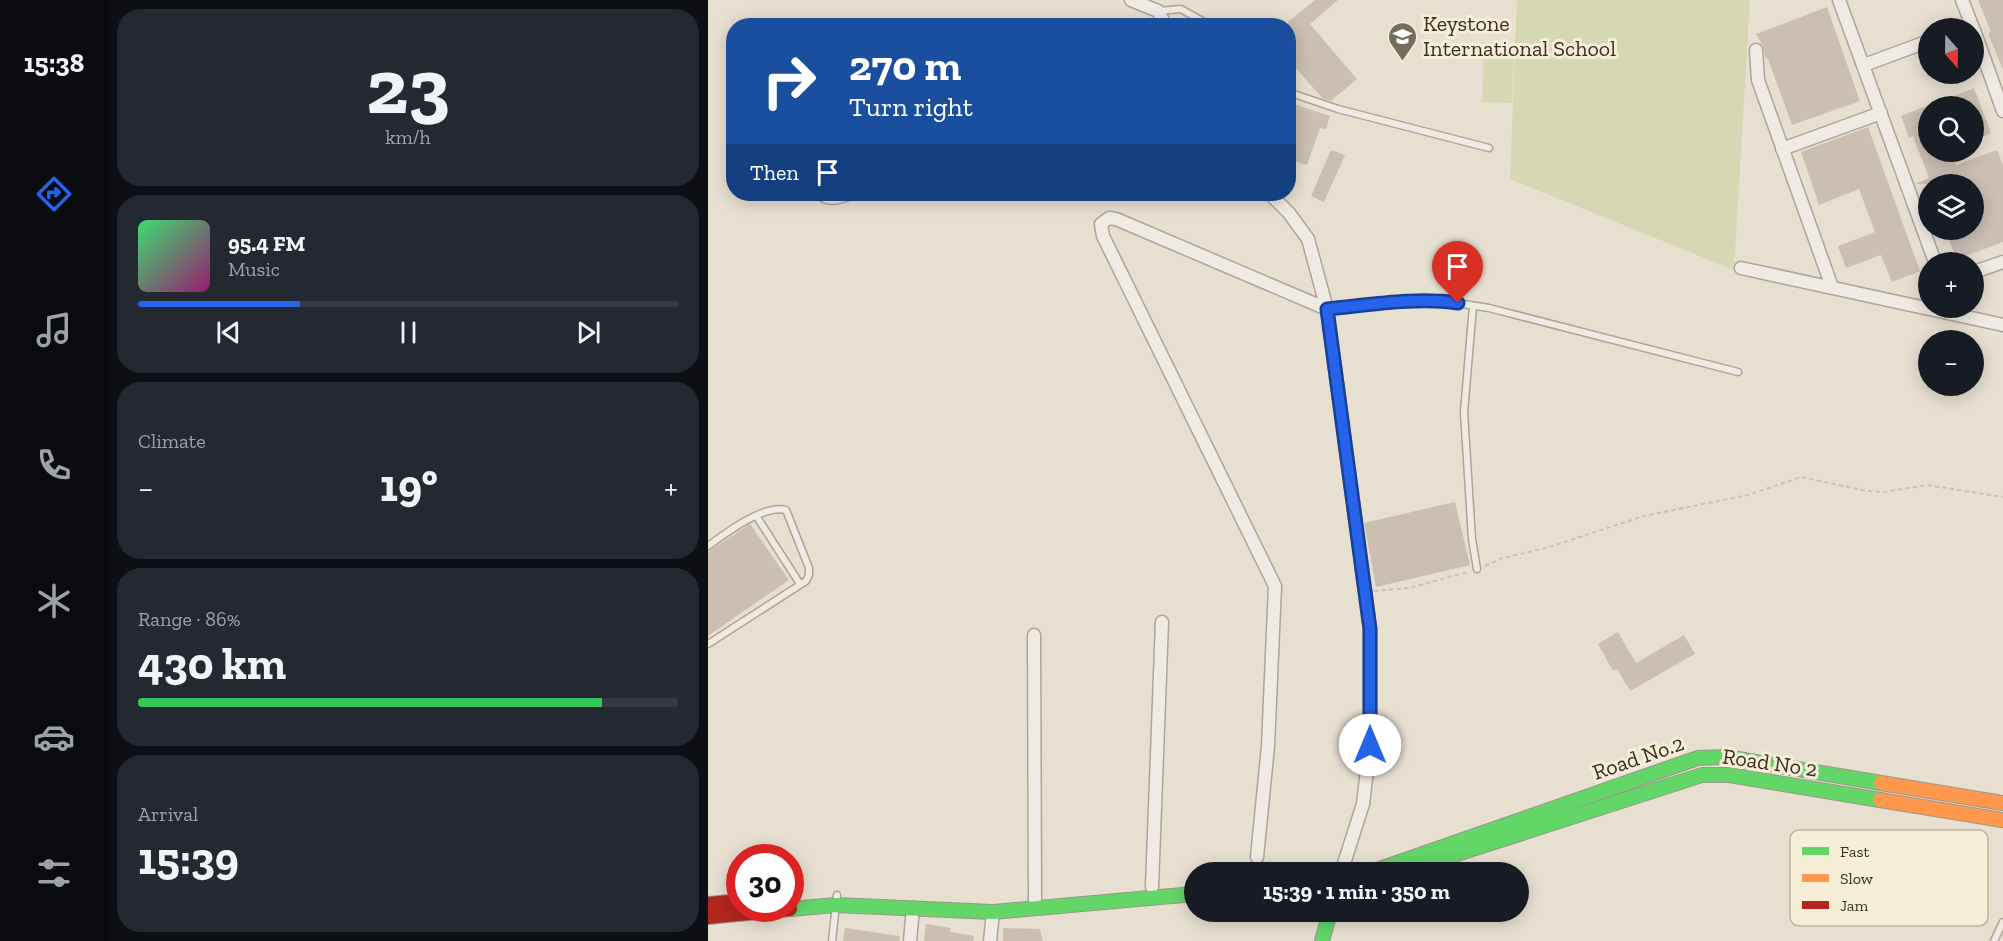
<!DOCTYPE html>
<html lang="en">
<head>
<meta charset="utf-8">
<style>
	body { margin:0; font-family:"Zilla Slab",serif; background:#242831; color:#f1f3f6; height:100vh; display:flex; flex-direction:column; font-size:22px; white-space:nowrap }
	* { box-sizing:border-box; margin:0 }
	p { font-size:20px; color:#9ea1a6 }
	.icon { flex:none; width:33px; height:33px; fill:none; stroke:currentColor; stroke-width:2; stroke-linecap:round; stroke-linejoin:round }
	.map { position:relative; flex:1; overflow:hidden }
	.side { display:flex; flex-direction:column; gap:9px; padding:9px; background:#0d0f14; width:600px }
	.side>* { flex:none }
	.top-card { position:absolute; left:18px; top:18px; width:570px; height:183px; border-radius:24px; box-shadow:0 3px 15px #0003; background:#1a4fa0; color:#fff; overflow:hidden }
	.needle { width:39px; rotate:160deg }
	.tools { position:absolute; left:1210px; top:18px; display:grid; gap:12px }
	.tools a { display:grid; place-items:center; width:66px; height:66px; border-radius:50%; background:#171b24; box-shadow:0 3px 15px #0003; font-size:30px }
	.speed { position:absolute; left:18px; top:844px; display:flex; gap:12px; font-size:30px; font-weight:700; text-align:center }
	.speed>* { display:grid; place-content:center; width:78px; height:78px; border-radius:50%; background:#171b24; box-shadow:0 3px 15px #0003; line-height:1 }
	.speed .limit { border:9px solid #d22; background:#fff; color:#111 }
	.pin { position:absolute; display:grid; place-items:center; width:51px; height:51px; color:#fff; margin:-62px -26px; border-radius:50% 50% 50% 0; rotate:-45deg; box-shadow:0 0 6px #0007 }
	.pin .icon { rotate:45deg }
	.me { position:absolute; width:66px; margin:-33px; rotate:0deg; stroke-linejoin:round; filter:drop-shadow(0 0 4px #0008) }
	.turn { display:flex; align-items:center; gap:21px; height:126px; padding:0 24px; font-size:27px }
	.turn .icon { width:78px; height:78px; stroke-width:2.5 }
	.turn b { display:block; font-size:42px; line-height:51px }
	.then { display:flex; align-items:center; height:57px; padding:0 24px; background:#0003; gap:12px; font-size:22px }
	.big { font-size:45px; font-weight:700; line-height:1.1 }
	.side .card { flex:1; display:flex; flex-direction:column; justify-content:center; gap:9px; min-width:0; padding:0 21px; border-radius:24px; background:#242831 }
	.side .dial { align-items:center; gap:0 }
	.dial b { font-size:78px; line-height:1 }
	.song { display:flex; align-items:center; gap:18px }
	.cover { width:72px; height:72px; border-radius:9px; background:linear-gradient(135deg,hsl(140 70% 55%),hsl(320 70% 35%)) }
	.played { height:6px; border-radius:3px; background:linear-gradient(90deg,#2563eb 30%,#363941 30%) }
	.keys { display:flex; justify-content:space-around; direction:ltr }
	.heat { display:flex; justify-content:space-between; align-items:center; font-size:33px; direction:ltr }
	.charge { height:9px; border-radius:4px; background:linear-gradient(90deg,#34c759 86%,#363941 0) }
	.trip { position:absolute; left:476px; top:862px; width:345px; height:60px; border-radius:30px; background:#171b24; box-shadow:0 3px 15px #0003; font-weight:700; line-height:60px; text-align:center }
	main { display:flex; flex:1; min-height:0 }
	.dock { display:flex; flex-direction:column; width:108px; justify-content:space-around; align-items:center; background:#090b0e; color:#9ea1a6 }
	.dock .icon { width:42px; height:42px }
	.dock .on { color:#2563eb }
	.dock b { font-size:27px; color:#f1f3f6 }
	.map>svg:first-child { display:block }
	.green { fill:#d6d7b3 }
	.building { fill:#cbbfb2 }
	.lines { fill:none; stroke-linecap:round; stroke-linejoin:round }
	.lane-casing { stroke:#ada599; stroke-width:9 }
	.street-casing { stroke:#ada599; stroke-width:15 }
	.fast-casing { stroke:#9c958a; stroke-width:16 }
	.slow-casing { stroke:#9c958a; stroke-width:16 }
	.jam-casing { stroke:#9c958a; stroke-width:16 }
	.path { stroke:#c8c2b9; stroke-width:2; stroke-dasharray:4.5 3; stroke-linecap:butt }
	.lane { stroke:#efebe3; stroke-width:6 }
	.street { stroke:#efebe3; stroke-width:12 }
	.fast { stroke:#63d668; stroke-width:14 }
	.slow { stroke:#ff974d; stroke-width:14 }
	.jam { stroke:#b3261e; stroke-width:14 }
	.route-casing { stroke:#184099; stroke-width:15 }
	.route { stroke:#2563eb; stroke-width:10 }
	.labels { text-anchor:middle; stroke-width:6; stroke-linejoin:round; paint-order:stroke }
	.poi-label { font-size:22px; fill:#3d2e20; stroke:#f7eed8; text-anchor:start }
	.street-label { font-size:22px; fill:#3d2e20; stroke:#f7eed8 }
	.key { fill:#f7eed8; stroke:#bfb4a1; stroke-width:1.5 }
	.key-label { font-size:16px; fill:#3d2e20 }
</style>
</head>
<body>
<main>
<nav class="dock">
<b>15:38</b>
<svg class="icon on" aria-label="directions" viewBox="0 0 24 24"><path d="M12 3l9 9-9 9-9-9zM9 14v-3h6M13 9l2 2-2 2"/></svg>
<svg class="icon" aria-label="music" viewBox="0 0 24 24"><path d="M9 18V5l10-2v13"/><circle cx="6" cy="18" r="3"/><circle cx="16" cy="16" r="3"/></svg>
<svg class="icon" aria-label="phone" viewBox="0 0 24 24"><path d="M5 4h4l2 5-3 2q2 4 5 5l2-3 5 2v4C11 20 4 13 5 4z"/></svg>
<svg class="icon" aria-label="climate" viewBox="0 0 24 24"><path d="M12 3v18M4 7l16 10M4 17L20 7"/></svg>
<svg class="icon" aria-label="car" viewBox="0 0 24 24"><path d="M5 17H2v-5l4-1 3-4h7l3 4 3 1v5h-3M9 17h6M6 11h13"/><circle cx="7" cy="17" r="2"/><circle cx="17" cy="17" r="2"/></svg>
<svg class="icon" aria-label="filters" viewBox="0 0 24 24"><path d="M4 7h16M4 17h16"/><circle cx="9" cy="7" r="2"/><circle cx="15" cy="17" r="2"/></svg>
</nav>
<section class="side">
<div class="card dial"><b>23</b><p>km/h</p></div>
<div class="card">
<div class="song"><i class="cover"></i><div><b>95.4 FM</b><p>Music</p></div></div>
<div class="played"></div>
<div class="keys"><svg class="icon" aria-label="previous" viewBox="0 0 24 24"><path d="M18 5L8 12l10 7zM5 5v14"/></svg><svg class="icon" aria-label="pause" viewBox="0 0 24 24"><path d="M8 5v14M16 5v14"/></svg><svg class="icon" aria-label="next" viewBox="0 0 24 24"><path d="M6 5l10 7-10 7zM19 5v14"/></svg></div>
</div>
<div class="card"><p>Climate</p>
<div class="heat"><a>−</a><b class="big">19°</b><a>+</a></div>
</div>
<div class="card"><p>Range · 86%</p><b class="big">430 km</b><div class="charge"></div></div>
<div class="card"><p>Arrival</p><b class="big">15:39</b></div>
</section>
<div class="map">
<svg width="1295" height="941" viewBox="0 0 1295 941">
	<rect width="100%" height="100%" fill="#e7e0d1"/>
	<!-- green -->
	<path class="green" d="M809,0H1042L1026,270L802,179Z
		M776,48L806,49L804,103L774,102Z"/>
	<!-- building -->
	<path class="building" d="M607,0H630L602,24L649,79L623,101L614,98L589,69L580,76V22Z
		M1270,0H1295V70L1280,33L1283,32Z
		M1119,7L1152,101L1084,125L1060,59L1057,57L1055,46L1048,34Z
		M1266,88L1283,133L1266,140V106H1241L1238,99Z
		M580,102L622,116L618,129L612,128L599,165L580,159Z
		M1221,105V152H1243L1248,165L1289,150L1295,165V242L1249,259L1240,238L1266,230V184H1207L1221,178L1205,136L1201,138L1193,116Z
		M1160,127L1212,271L1184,282L1173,255L1138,268L1130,246L1167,232L1151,189L1111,205L1093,152Z
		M623,150L637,155L616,202L603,196Z
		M747,502L762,565L668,587L656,523Z
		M42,524L81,580L0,636V552Z
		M910,632L928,663L976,635L987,654L922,691L909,669L905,671L890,644Z
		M218,924L243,928L242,932L266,936L265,941H216Z
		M137,928L192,936L191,941H135Z
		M295,928L332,929L335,941H295Z"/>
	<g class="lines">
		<defs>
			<path id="lane" d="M451,11L473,9L503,26
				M580,92L630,109L781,148
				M110,194C121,207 136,198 150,194
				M765,306L756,412L764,539L769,569
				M620,309L687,302L736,301L781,308L1030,372
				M49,517L92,584
				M0,546C18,533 56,504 78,510L101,568V575L98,581L0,644
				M124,941L129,895
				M1286,941L1295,922"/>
			<path id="street" d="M423,0L450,11L458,26
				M1131,0L1227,262
				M1254,0L1265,28
				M1266,30L1295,111
				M1048,50L1050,80L1124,287
				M1156,65L1221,41
				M1074,149L1173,113
				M562,194L581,213L600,239L619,309L662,629V745L655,804L633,873
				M1033,268L1295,325
				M1266,272L1295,262
				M326,635L327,900
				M549,857L560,746L567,586L395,236L393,224L401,218L408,219L619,309
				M444,887L454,622
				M202,941L205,908
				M282,941L285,912"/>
			<path id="fast" d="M721,863L994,775H1021L1172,800
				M660,873L990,758L1018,757L1173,783
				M82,909L128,905L285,912L486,894
				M614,941L622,912"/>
			<path id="slow" d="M1173,783L1295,803
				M1172,800L1295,820"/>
			<path id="jam" d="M0,904L32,901
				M0,917L82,909"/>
		</defs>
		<!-- lane casing -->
		<use href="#lane" class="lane-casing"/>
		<!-- street casing -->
		<use href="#street" class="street-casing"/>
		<!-- fast casing -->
		<use href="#fast" class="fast-casing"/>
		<!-- slow casing -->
		<use href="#slow" class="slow-casing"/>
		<!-- jam casing -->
		<use href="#jam" class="jam-casing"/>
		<!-- path -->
		<path class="path" d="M777,566L794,558L838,548L936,516L1040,495L1093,477L1159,491L1176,492L1219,485L1295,497
			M666,591L701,588L760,572"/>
		<!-- lane -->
		<use href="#lane" class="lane"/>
		<!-- street -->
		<use href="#street" class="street"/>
		<!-- fast -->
		<use href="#fast" class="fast"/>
		<!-- slow -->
		<use href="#slow" class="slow"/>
		<!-- jam -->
		<use href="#jam" class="jam"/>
	</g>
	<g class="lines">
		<defs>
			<path id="route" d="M662,745V629L619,309C662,305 707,297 750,303"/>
		</defs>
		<!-- route casing -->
		<use href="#route" class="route-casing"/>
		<!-- route -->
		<use href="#route" class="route"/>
	</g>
	<!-- icons -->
	<defs>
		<symbol id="school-pin" viewBox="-11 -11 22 30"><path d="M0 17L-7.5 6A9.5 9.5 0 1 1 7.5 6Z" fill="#786c5e" stroke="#f7eed8"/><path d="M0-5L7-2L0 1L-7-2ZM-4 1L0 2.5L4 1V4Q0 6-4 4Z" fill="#fff"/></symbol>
	</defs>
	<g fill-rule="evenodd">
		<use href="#school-pin" x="678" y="20" width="33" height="45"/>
	</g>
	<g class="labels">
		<!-- poi labels -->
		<g class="poi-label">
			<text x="715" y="31">Keystone<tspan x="715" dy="25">International School</tspan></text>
		</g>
		<!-- street labels -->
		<g class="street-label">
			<text transform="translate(930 757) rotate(-19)" y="8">Road No.2</text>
			<text transform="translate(1062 762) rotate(8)" y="8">Road No 2</text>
		</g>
	</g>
	<!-- legend -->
	<rect x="1082" y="830" width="198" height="96" rx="9" class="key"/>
	<rect x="1094" y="847" width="27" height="8" fill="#63d668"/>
	<rect x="1094" y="874" width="27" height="8" fill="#ff974d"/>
	<rect x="1094" y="901" width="27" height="8" fill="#b3261e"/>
	<g class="key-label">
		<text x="1132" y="857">Fast</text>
		<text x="1132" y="884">Slow</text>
		<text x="1132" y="911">Jam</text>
	</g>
</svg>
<div class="tools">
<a><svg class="needle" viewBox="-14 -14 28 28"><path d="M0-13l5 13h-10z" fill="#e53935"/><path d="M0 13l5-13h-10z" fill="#9ea1a6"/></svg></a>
<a><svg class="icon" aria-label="search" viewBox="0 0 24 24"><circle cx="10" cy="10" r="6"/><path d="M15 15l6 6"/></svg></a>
<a><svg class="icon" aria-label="layers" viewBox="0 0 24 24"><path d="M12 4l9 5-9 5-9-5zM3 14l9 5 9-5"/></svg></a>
<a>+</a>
<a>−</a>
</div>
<div class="speed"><div class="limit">30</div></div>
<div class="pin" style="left:750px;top:303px;background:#d93025"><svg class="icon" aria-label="arrive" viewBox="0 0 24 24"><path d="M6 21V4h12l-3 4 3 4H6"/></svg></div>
<svg class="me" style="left:662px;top:745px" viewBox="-20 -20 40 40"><circle r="19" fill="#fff"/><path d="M0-13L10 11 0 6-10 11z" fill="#2563eb"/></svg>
<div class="trip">15:39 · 1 min · 350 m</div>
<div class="top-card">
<div class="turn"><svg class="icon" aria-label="right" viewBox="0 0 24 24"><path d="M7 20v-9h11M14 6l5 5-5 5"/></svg><div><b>270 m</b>Turn right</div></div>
<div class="then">Then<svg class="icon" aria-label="arrive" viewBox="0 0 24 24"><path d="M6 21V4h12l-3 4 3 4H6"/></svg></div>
</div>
</div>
</main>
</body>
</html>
